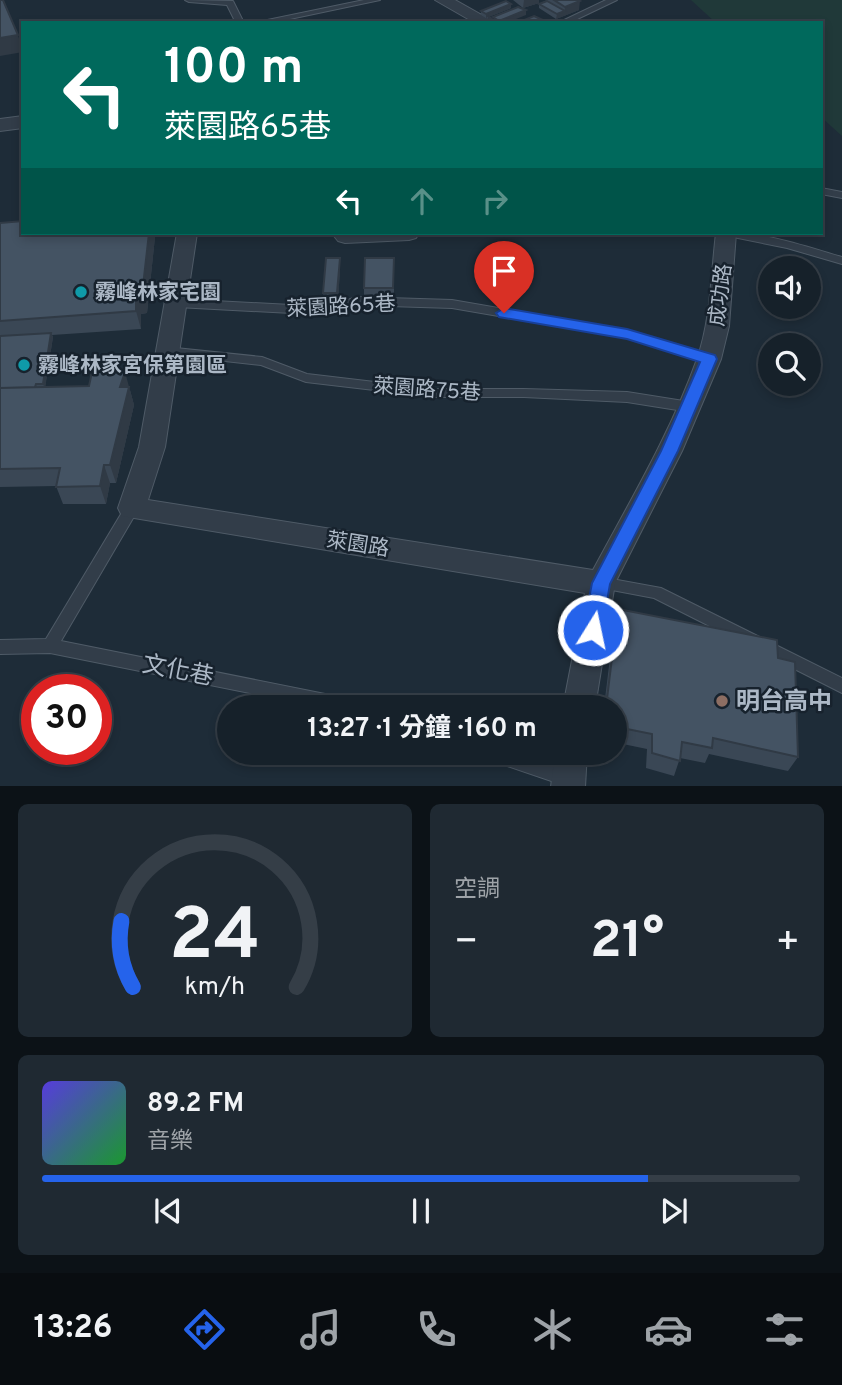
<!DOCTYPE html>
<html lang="zh-TW">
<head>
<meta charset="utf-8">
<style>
	body { margin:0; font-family:Overpass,"Noto Sans TC",sans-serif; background:#1f2932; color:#f1f3f6; height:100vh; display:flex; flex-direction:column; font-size:26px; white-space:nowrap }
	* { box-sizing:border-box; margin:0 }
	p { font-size:23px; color:#9ea3a8 }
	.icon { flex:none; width:38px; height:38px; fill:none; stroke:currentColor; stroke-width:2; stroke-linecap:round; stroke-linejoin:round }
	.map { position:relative; height:786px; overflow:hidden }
	.details { display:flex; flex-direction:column; gap:18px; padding:18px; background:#0c1217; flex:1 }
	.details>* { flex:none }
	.hud { position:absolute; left:21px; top:21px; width:802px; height:214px; border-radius:0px; box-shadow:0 4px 10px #0003,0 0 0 2px #353e47; background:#00695c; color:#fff; overflow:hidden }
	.buttons { position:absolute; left:758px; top:256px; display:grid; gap:14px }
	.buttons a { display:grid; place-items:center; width:63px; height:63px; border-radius:50%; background:#16212a; box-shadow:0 4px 10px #0003,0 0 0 2px #353e47; font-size:35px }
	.speed { position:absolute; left:21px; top:674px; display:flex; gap:14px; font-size:35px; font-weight:700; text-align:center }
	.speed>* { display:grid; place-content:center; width:91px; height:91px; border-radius:50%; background:#16212a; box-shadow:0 4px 10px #0003,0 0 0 2px #353e47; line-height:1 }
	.speed .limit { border:10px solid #d22; background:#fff; color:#111 }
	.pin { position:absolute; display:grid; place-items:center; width:60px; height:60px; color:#fff; margin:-72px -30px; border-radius:50% 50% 50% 0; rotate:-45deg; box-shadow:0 0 7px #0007 }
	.pin .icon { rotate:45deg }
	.me { position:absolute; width:77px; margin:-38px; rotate:10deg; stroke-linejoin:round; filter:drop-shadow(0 0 5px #0008) }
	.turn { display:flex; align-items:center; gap:24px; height:147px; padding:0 28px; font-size:32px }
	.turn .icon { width:91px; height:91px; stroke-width:2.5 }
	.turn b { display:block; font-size:49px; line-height:60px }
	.lanes { display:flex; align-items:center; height:66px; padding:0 28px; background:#0003; justify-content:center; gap:35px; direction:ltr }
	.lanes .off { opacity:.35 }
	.big { font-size:52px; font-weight:700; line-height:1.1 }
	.details .widget { flex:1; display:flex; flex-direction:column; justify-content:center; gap:10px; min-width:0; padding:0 24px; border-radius:10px; background:#1f2932 }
	.details .dial { align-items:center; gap:0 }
	.dial svg { height:182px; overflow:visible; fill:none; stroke:#353e47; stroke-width:7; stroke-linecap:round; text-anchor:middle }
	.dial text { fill:#f1f3f6; stroke:none }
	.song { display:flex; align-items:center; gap:21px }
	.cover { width:84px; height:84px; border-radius:10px; background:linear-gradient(135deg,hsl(250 70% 55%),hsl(130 70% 35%)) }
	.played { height:7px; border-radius:4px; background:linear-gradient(90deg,#2563eb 80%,#353e47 80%) }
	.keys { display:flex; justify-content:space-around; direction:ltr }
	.heat { display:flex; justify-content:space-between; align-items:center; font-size:38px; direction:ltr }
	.details .tiles { flex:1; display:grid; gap:18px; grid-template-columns:1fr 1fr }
	.widget:last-child { grid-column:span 2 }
	.trip { position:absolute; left:217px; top:695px; width:410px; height:70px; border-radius:35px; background:#16212a; box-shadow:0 4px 10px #0003,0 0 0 2px #353e47; font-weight:700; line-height:70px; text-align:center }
	.dock { display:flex; height:112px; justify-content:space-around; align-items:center; background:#090d11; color:#9ea3a8 }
	.dock .icon { width:49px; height:49px }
	.dock .on { color:#2563eb }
	.dock b { font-size:32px; color:#f1f3f6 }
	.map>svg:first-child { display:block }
	.green { fill:#203939 }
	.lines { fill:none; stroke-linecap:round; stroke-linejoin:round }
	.service-casing { stroke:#4f5b67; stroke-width:2 }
	.minor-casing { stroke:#4f5b67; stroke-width:2 }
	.service { fill:#323d49; fill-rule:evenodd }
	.minor { fill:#323d49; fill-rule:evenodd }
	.wall { fill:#3a4755 }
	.shaded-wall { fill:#303a45 }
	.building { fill:#445363; stroke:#303a45; stroke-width:2 }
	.route { fill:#2563eb; stroke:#184099; stroke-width:2 }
	.culture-dot { fill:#0f9aa8; stroke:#17222d; stroke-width:2.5 }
	.education-dot { fill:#8d6e63; stroke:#17222d; stroke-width:2.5 }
	.labels { text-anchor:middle; stroke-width:5; stroke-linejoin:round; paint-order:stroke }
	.poi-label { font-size:21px; font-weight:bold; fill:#acb8c6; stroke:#17222d; text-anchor:start }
	.street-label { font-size:21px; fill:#acb8c6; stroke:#17222d }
	.near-street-label { font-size:24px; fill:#acb8c6; stroke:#17222d }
	.near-poi-label { font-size:24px; font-weight:bold; fill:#acb8c6; stroke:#17222d; text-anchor:start }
</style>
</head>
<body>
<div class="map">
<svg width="842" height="787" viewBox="0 0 842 787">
	<rect width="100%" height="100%" fill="#1e2c38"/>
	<!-- green -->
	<path class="green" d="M691,0H842V136L821,117V23H716Z"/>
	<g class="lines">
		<defs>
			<path id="service" d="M185,0L233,1L244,23H236L227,5L189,2Z
				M364,0H380L271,23H253Z
				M606,0H617L569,23H558Z
				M821,188L842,192V198L821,194Z
				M722,233C762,231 803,246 842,257V264L787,248L723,235Z
				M356,297L452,300L627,330L713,356L715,359L709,363L626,338L452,308L357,305L329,315L177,307L171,303L177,299L328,307Z
				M166,347L262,357L307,374L434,389H524L627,392L690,402L696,407L690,412L627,402L524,397H434L306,382L261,365L162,354L160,351L162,348Z
				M132,503L137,504L139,508L61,641L355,700L361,702L363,707H319L50,653L0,654V640L46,639L127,504Z
				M601,577L661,588L842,678V693L654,598L596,587L594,583L596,579Z
				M482,752H515L572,772L574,778L572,784L566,786L484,758Z"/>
			<path id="minor" d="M435,0H455L496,23H475Z
				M23,116V128L0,131V119Z
				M177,233H197L165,447L148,500L593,570C630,501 671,432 697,359C711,320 711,274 716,233H736L729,326L721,359L682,451L615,583L595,707H563L585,593L122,516L118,508L139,447Z
				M337,233H419L416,238L409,240L345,243L338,241L334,236Z
				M555,752H587L585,787H551Z"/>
		</defs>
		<!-- service casing -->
		<use href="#service" class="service-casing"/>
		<!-- minor casing -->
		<use href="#minor" class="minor-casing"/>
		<!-- service -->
		<use href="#service" class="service"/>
		<!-- minor -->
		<use href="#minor" class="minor"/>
	</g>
	<!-- wall -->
	<path class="wall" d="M513,0H539V3L523,8Z
		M547,0H578L579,10L556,19L539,8V4Z
		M511,4V8L486,18L481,15V11Z
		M0,223L23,233H154L155,237L147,313L141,314V329L52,335L53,337L45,387L130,390L134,405L116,483H110L106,504H63L56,486L0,487Z
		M394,258V298H364V288Z
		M340,268L338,302H324L323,293Z
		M618,609L778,658L798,757L788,771L709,754L705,763L680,758L674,776L646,768L647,749L618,743L619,736L614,731V707H604L614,625Z"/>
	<!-- shaded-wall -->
	<path class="shaded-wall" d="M524,0H539V3L523,8Z
		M580,1L579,10L564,16L565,7Z
		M511,4V8L486,18V14Z
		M526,10V15L506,23H499V21Z
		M565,11L564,16L556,19L557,14Z
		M18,35L23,52L0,56V38Z
		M149,233H154L155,237L147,313L141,314V329L136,311V296Z
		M340,258V268L338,302L337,293Z
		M51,333L53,337L45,389L43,384Z
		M125,372L134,405L116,483L110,465L120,387Z
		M104,465L110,483L106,504L100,486Z"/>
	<!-- building -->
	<path class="building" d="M0,0H3L18,35L0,38Z
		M554,0H578L580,1L565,7Z
		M506,1L511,4L486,14L481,11Z
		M547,1L565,11L557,14L539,4Z
		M518,7L526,10L499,21L493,17Z
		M534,16L545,21L540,23H517Z
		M489,17L498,23H488Z
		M23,221V233H149L142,295L136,296V311L0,321V223Z
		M326,258H340L337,293H323Z
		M365,258H394L393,288H364Z
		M51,333L43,384H36L35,387L0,388V336Z
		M92,372H125L120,387H129L110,465H104L100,486L56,487L60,468L0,469V388L89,386Z
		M618,609L777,640L778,658L795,662L798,757L713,738L712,748L682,742L680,761L652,753V734L622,728L624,721L614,711V707H606Z"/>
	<!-- route -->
	<path class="route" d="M504,308L627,329L715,355L717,359L678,451L610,584L602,630L600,636L593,638L586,636L583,630L592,583L661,451L700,362L627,339L499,317L496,313Z"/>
	<!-- markers -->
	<g class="culture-dot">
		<circle cx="81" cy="292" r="7"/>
		<circle cx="24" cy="365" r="7"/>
	</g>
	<circle class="education-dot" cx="722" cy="701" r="7"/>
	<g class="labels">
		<!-- poi labels -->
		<g class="poi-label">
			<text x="95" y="299">霧峰林家宅園</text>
			<text x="38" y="372">霧峰林家宮保第園區</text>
		</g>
		<!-- street labels -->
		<g class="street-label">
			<text transform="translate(720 295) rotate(-83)" y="7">成功路</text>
			<text transform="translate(341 306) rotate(-3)" y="7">萊園路65巷</text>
			<text transform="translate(427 389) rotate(4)" y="7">萊園路75巷</text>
			<text transform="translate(358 544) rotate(9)" y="7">萊園路</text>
		</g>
		<!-- near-street labels -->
		<g class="near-street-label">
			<text transform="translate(178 670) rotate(11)" y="8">文化巷</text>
		</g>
		<!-- near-poi labels -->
		<g class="near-poi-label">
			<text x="736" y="709">明台高中</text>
		</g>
	</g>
</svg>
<div class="buttons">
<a><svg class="icon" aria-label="sound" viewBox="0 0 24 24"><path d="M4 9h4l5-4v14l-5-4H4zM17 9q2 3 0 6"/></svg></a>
<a><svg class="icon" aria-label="search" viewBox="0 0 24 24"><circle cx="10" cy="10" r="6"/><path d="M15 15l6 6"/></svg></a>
</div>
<div class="speed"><div class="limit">30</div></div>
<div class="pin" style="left:504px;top:313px;background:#d93025"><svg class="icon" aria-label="arrive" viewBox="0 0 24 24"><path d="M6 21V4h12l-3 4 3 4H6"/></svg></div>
<svg class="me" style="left:593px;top:630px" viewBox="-20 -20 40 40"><circle r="17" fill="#2563eb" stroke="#fff" stroke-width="3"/><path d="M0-11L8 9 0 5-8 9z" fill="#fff"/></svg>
<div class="trip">13:27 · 1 分鐘 · 160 m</div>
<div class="hud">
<div class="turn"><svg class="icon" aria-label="left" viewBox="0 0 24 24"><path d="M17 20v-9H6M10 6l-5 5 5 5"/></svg><div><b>100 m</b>萊園路65巷</div></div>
<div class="lanes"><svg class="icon" aria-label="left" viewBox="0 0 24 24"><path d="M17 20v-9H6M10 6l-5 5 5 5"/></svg><svg class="icon off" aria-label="ahead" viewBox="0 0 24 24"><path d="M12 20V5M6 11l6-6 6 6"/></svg><svg class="icon off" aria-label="right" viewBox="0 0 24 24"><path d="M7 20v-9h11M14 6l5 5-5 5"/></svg></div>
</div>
</div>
<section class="details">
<div class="tiles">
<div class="widget dial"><svg viewBox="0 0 100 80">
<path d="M14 69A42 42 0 1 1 86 69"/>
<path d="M14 69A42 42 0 0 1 9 40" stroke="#2563eb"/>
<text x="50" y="56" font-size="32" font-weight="700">24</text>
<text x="50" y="72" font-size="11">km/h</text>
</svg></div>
<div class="widget"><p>空調</p>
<div class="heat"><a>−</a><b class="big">21°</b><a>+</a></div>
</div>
<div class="widget">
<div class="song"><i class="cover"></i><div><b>89.2 FM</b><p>音樂</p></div></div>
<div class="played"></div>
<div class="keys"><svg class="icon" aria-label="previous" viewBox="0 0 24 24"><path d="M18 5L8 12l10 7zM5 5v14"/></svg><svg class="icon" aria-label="pause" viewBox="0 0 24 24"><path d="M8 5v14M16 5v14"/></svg><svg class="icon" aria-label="next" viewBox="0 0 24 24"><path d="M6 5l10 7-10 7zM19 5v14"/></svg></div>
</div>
</div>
</section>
<nav class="dock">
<b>13:26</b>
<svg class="icon on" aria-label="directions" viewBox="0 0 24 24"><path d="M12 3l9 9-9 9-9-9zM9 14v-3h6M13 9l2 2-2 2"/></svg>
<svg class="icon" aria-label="music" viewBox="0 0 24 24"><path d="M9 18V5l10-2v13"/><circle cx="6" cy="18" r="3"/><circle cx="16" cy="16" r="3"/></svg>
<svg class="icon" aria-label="phone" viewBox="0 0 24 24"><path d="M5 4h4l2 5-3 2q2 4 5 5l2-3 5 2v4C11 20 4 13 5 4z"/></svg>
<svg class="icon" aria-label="climate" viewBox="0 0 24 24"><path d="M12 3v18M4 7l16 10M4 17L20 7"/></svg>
<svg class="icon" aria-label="car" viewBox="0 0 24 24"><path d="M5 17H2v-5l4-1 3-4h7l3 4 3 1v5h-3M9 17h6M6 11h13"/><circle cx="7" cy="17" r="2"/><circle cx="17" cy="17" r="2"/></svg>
<svg class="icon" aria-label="filters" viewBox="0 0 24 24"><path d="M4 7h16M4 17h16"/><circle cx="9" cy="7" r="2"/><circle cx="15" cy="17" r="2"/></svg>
</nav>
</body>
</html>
